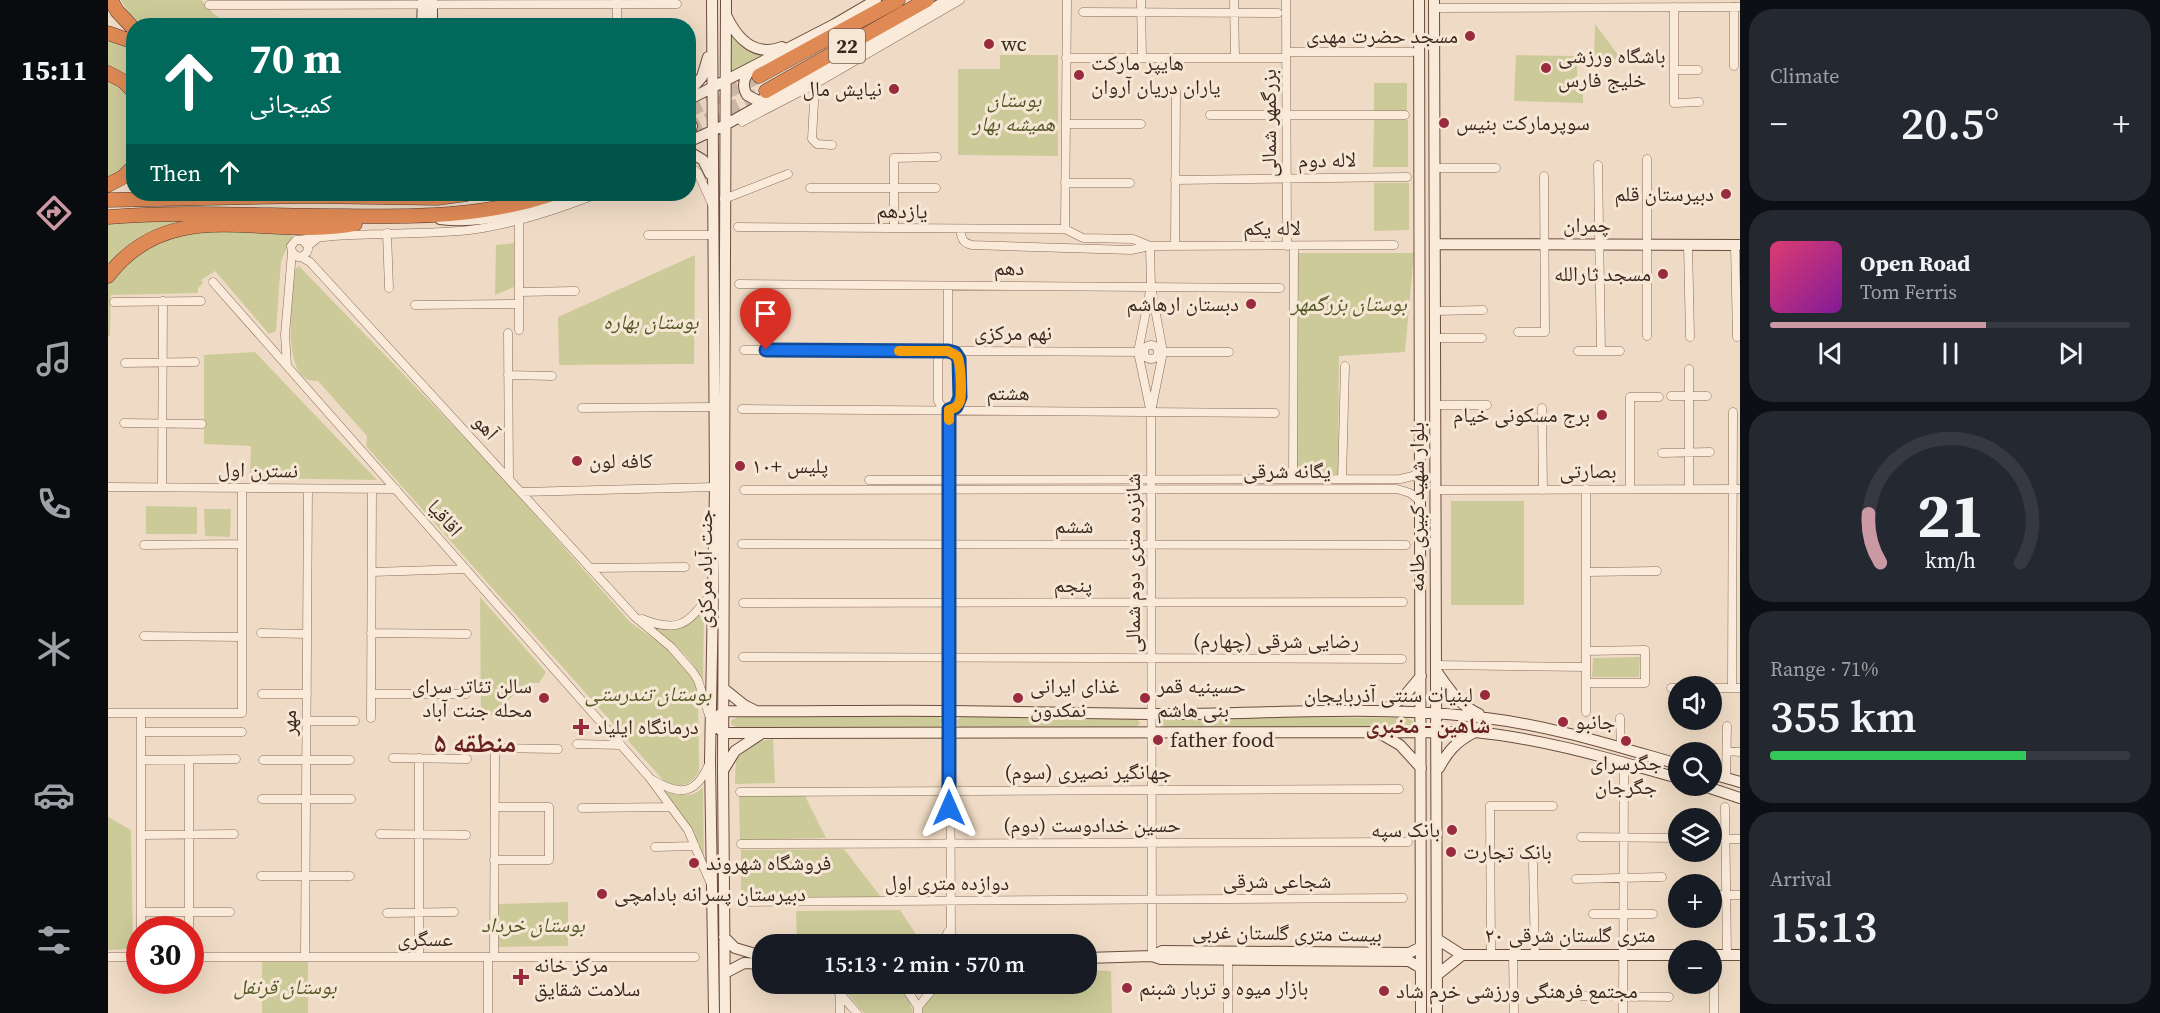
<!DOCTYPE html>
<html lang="en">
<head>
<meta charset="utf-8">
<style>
	body { margin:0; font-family:"Source Serif 4","Noto Naskh Arabic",serif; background:#242831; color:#f1f3f6; height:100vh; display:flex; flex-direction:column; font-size:22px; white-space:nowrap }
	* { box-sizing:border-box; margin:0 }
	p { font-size:20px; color:#9ea1a6 }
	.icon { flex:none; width:33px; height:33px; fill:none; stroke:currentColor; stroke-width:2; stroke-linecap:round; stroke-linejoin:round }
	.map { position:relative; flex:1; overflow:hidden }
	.side { display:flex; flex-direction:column; gap:9px; padding:9px; background:#0d0f14; width:420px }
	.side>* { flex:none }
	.guide { position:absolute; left:18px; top:18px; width:570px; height:183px; border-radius:24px; box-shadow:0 6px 24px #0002; background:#00695c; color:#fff; overflow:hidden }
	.controls { position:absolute; left:1560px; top:676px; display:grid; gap:12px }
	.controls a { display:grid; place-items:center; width:54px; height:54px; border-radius:50%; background:#171b24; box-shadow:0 6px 24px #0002; font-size:30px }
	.speed { position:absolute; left:18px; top:916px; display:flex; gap:12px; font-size:30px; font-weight:700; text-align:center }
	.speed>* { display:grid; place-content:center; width:78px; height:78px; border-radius:50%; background:#171b24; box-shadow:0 6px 24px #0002; line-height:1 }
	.speed .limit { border:9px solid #d22; background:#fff; color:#111 }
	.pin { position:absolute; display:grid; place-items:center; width:51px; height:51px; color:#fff; margin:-62px -26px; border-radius:50% 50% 50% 0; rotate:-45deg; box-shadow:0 0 6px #0007 }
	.pin .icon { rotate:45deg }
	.me { position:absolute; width:66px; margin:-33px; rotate:0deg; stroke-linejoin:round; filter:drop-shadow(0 0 4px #0008) }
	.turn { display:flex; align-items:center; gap:21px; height:126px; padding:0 24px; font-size:27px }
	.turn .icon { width:78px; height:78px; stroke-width:2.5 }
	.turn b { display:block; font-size:42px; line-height:51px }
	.then { display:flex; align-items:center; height:57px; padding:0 24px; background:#0003; gap:12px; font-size:22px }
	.big { font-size:45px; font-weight:600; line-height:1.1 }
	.side .card { flex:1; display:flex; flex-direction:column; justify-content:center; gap:9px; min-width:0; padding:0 21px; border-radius:24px; background:#242831 }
	.side .dial { align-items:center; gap:0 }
	.dial svg { height:156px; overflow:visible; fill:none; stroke:#363941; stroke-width:7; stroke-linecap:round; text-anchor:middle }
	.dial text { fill:#f1f3f6; stroke:none }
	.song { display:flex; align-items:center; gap:18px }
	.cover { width:72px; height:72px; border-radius:9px; background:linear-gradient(135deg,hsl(340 70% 55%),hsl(290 70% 35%)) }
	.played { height:6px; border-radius:3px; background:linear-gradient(90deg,#ca99a3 60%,#363941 60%) }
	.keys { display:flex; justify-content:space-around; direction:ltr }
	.heat { display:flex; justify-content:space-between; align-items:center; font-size:33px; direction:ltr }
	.charge { height:9px; border-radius:4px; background:linear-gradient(90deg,#34c759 71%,#363941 0) }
	.trip { position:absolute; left:644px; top:934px; width:345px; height:60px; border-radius:24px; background:#171b24; box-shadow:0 6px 24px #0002; font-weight:600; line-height:60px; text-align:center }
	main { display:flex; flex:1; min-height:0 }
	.menu { display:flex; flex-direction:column; width:108px; justify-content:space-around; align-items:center; background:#090b0e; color:#9ea1a6 }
	.menu .icon { width:42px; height:42px }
	.menu .on { color:#ca99a3 }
	.menu b { font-size:27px; color:#f1f3f6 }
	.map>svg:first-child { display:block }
	.green { fill:#cdca99 }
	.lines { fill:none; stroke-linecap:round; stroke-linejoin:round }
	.highway-tunnel { stroke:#cbb7a4; stroke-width:14; stroke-dasharray:14 7; stroke-linecap:butt }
	.street-casing { stroke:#8a6c5b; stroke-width:9 }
	.secondary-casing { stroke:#6c4d3e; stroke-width:12 }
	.highway-casing { stroke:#583b2f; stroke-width:15 }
	.street { stroke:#f9ead9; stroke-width:8 }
	.secondary { stroke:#f9ead9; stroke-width:10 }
	.highway { stroke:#df8a55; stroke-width:14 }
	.route-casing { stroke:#114b97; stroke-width:15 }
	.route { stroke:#1a73e8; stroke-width:10 }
	.slow { stroke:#f59e0b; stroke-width:10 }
	.poi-dot { fill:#9a2a3e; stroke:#f6e7d5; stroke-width:2 }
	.labels { text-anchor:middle; stroke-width:6; stroke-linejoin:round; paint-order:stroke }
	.shield { fill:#f6e7d5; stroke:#726156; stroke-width:1.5 }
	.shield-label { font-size:20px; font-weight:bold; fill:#3a271f }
	.poi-label { font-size:21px; fill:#3a271f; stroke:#f6e7d5; text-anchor:start }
	.park-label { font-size:21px; font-style:italic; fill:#535725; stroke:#f6e7d5 }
	.street-label { font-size:21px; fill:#3a271f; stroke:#f6e7d5 }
	.neighbourhood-label { font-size:22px; font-weight:bold; fill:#67201e; stroke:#f6e7d5 }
	.district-label { font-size:27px; font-weight:bold; fill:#67201e; stroke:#f6e7d5 }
</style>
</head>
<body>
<main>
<nav class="menu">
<b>15:11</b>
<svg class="icon on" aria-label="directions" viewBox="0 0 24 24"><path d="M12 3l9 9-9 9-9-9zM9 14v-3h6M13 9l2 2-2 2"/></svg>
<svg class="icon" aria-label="music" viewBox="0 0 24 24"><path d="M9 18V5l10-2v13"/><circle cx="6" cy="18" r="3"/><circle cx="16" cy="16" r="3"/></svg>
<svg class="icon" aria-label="phone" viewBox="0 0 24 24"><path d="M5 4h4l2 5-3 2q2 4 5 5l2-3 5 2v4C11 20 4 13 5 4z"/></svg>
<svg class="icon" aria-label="climate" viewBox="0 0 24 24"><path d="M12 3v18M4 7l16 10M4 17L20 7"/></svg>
<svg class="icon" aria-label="car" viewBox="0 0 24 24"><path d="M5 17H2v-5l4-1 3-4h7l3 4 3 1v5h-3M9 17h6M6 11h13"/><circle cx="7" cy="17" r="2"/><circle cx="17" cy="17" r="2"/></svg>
<svg class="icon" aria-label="filters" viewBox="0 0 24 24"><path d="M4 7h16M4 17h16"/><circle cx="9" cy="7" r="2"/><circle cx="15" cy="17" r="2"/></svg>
</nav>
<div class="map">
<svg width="1632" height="1013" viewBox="0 0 1632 1013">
	<rect width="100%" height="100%" fill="#efdbc5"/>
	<!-- green -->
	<path class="green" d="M13,0H93L106,14L123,25H93L91,21H72L68,25C38,25 29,29 13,0Z
		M516,23L582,24L584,79L581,86L580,26H516Z
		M1487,24L1513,59H1486Z
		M621,31L666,52L623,75Z
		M0,38L25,48V87L0,69Z
		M892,55H950V156L850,155V69H892Z
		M1408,55L1469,56V81L1475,85V103L1406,101Z
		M0,76L26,96L25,162L0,180Z
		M1266,83H1299V111H1266Z
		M1266,120H1300V167H1265Z
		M1266,183H1301V230L1266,231Z
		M94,220L0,272V222Z
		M187,230L173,261L168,331L161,334L107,271L93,280L95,283L90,288V293L3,295L2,336L0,337V281L11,266L71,231Z
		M406,243V287L387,295L388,245Z
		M1190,253H1306L1297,352L1231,356L1230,474H1189Z
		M587,255L586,364L451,365L450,317Z
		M191,266L381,463L522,622L561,650L587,682L590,693L591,771C585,786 567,790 555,780L258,446L259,436L210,381C206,381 201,381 197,378C174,362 185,293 187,269Z
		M147,352L269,480L142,478L143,446L96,444V355Z
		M1343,501H1416V605H1343Z
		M38,506L89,507V534H38Z
		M96,509H123L122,537L97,536Z
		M372,597L438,672L431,683H422L421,686L417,685L377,721H373Z
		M596,609L595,688C591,662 566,644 547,628C571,632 580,628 596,609Z
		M1532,657L1531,677H1484L1485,658Z
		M830,716L834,721L831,728H629L623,724V721L629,717H643Z
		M854,716L1029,717L1032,724L1025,729H854L850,726L849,720Z
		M1200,717L1299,718L1305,721V726L1302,728L1057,727L1054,724L1056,719Z
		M665,739L667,783L627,784L628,754L644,742Z
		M595,787L596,860C586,831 571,810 551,788C566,794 583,801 595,787Z
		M631,796H697L718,838L632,840Z
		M0,817L23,830L25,949L0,950Z
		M736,849L773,897H633V850Z
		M460,902V946L391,947L390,904Z
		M792,910L815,945H689L688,911Z
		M154,962H200V1013H154Z
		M978,970L1003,971L1004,1013H814C816,1001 826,991 836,984H978Z
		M731,984H790L800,998L805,1013H756Z"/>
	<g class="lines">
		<!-- highway-tunnel -->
		<path class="highway-tunnel" d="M580,111L651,76
			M580,130L658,91"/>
		<defs>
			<path id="street" d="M1033,0L1034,57
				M1126,0L1127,58
				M1178,0L1179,246
				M101,5L569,4
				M1566,7V103L1591,102
				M1626,7V66
				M1326,8L1632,7
				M975,12L1170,13
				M509,26V0
				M1178,52H1304
				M958,58H1178
				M1566,70H1590
				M707,84L704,139L709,144L724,145
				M1102,115H1297
				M634,122L707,84L852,0
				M958,124H1033
				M580,164L590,173L604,204
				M1490,165L1493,351
				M1327,168H1388
				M1067,180L1299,177
				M957,183H1022
				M702,188H828
				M616,199L680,174
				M630,227L957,229L975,238L1025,239L1042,246
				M786,228V158L829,157
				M957,229L959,0
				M852,230C854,238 854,243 864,245L1023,250L1042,246L1286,245
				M279,233L281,288
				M540,235H604
				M191,240C247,231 304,236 361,230C404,225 448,210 489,194
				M1580,245L1582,337
				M1627,245L1629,337
				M200,246L194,240H188L183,246L184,252L190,257C197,256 201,252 200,246L211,237
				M1042,246L1043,287L1055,352L1043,412L1044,956
				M1067,246L1068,92
				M193,257L202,262L527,617L563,647L584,671L590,680L601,715
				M105,282L541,777L580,830L602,882
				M631,284L1172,288
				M1042,291L1030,352L1042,409
				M411,292L467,291
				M6,302L93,301
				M307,305L411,304
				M1327,311L1375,310
				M411,330V219
				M1410,332H1437L1436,176
				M400,333L401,479
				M1539,336V159
				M1327,338H1374
				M1036 352a7 7 0 1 1 14 0a7 7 0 1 1-14 0Z
				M636,350L1036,352
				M839,351L833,354L830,360V401L834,407L840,410
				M840,351V286
				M842,351C846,353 848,353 850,357C854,364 853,396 851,404L842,410
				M1470,351H1512
				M1053,352H1121
				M17,363L87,362
				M179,365L177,335L184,252
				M400,375L444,376
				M1563,396H1599
				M1328,405H1379
				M474,408L606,407
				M1434,408L1435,490
				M634,409L1167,413
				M841,410L843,945
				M16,423L94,424
				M1554,453L1602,452
				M1185,479L1186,246
				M1234,479L1237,366
				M761,480L1292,479L1305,476L1312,470
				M0,487L288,489
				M54,487L55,301
				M1522,489V397H1551
				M1581,489V369
				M636,490L1289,489L1302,493L1312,501
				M1328,490L1632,489
				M413,492L607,487
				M634,544L1298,545
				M36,545L134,544
				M482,568L577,567
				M264,572L358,569
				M1478,572L1549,571
				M635,603L1295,602
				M534,619C574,635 581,621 605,591
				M153,633L199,634
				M263,633L359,634
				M36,636L134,637
				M1478,651L1537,650V683H1478
				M635,657L1294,659
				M1329,665L1478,667
				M1563,688H1570
				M1604,688H1632
				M1624,688L1625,412
				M154,694H199
				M263,694H358
				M1478,712V489
				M0,713H134V488
				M263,718L264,490
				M1512,718L1513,748
				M199,721H247
				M33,732H134
				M469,744L513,745
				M1619,751L1632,752
				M285,758L359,759
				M311,758V957
				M33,760L128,759
				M155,760H242
				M1618,778L1619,726
				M545,780C572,796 588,795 601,764
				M632,792L1291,789
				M154,799H243
				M1617,807L1619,955
				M474,808L563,807
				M272,834L358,835
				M33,835L126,834
				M1473,837L1570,838
				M1604,838L1632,839
				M633,844L1300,842
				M547,847L587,846
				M386,860H441V807H387
				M1425,864L1427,955
				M153,876H242
				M1468,879L1554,877
				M1604,895H1632
				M633,902L1295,898
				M33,912H122
				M279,913L346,912
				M1485,914H1545
				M33,930V713
				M81,930V760
				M834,945L840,932
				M1120,955V1013
				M1383,955L1382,806H1445
				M1405,955L1406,1013
				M0,957H32
				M82,957H587
				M197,957L200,489
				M386,957L387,753L388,749L392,748L450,749
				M723,984L749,1013
				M795,984L810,1007V1013
				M1473,996L1561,997
				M810,1007L829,984
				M380,1013V957
				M732,1013V994
				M1515,1013L1516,774
				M1606,1013V955"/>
			<path id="secondary" d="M604,0L607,487L602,761L606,1013
				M1311,0L1313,1013
				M1326,0L1329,1013
				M619,17C630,40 648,57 674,47
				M314,26L315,0
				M324,26V0
				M644,68C636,77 633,85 639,95L650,101L660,98
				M580,93L594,77L600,57
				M580,100L727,24L768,0
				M580,118L584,126L580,139
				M580,142L617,125L840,0
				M580,151L595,160L602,174
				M332,219C378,225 425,209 468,194
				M1327,244L1632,245
				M1329,672C1341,689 1351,705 1371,714
				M616,689L636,705L646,710
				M1273,711L1294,699L1313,676
				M1273,734L1292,745L1313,768
				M1570,764C1507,746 1444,726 1378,718C1267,704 1153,715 1041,714C975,713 909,712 843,711C768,710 692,712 616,711L603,722L616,733L1367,732C1437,739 1503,759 1570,778
				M1331,768C1340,751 1348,742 1365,733
				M616,769L627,751L654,733
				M1604,774L1632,782
				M1596,786L1632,798
				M616,937L627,948L654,956
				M1329,939L1354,955H1570
				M1604,955H1632
				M1044,956L1054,951L1301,953L1313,947
				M978,958L1044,956L1053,959L1301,961L1313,968
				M617,973L636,963L654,964
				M1329,975L1354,955
				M796,984L809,987L828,984
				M617,1013L615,769L618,0"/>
			<path id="highway" d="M3,0L9,11L26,29
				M0,33L26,42
				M0,73L15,81L26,92
				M651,76L790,0
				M658,91L819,0
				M0,185L15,177L26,166
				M0,200L200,196L329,198L359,194
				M0,217C79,211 158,216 237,216C308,217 376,217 444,194
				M0,276C64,192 159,241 247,224"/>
		</defs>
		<!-- street casing -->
		<use href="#street" class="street-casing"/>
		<!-- secondary casing -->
		<use href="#secondary" class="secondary-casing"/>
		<!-- highway casing -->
		<use href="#highway" class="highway-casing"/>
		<!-- street -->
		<use href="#street" class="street"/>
		<!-- secondary -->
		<use href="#secondary" class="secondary"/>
		<!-- highway -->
		<use href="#highway" class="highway"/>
	</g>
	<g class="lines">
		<defs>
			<path id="route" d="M658,350L840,351L847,353L851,359L852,397L848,407L841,410V808"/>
		</defs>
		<!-- route casing -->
		<use href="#route" class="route-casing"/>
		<!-- route -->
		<use href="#route" class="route"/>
		<!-- slow -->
		<path class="slow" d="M791,351H840L849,356C853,364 854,392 852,401C850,407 846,408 841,410V420"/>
	</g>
	<!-- markers -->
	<g class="poi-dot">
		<circle cx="1362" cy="36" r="6"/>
		<circle cx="881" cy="44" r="6"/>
		<circle cx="1438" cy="68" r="6"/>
		<circle cx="971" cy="75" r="6"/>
		<circle cx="786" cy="89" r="6"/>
		<circle cx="1336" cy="123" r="6"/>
		<circle cx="1618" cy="194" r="6"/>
		<circle cx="1555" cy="274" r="6"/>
		<circle cx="1143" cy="304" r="6"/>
		<circle cx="1494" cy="415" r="6"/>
		<circle cx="469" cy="461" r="6"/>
		<circle cx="632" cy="466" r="6"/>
		<circle cx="1377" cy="695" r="6"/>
		<circle cx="436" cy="698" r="6"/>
		<circle cx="910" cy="698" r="6"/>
		<circle cx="1037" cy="698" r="6"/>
		<circle cx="1455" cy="722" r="6"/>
		<path d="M470 718h6v6h6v6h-6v6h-6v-6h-6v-6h6z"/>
		<circle cx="1050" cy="740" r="6"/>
		<circle cx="1518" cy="741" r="6"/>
		<circle cx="1344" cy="830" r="6"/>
		<circle cx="1343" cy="852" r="6"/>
		<circle cx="586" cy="863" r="6"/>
		<circle cx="494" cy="894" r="6"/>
		<path d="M410 968h6v6h6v6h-6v6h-6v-6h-6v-6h6z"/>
		<circle cx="1019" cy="988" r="6"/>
		<circle cx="1276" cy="991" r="6"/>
	</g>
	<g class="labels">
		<!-- shield labels -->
		<rect class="shield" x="721" y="29" width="36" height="34" rx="4.5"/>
		<g class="shield-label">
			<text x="739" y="53">22</text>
		</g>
		<!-- poi labels -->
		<g class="poi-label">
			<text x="1350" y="43" text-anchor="end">مسجد حضرت مهدی</text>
			<text x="893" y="51">wc</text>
			<text x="1450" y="63">باشگاه ورزشی<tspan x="1450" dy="24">خلیج فارس</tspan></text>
			<text x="983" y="70">هایپر مارکت<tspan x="983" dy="24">یاران دریان آروان</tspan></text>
			<text x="774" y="96" text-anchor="end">نیایش مال</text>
			<text x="1348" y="130">سوپرمارکت بنیس</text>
			<text x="1606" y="201" text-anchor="end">دبیرستان قلم</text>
			<text x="1543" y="281" text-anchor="end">مسجد ثارالله</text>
			<text x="1131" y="311" text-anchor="end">دبستان ارهاشم</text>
			<text x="1482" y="422" text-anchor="end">برج مسکونی خیام</text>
			<text x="481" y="468">کافه لون</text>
			<text x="644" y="473">پلیس +۱۰</text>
			<text x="424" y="693" text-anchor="end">سالن تئاتر سرای<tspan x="424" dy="24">محله جنت آباد</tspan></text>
			<text x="922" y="693">غذای ایرانی<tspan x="922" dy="24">نمکدون</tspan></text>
			<text x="1049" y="693">حسینیه قمر<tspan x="1049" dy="24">بنی هاشم</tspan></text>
			<text x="1365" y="702" text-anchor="end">لبنیات سنتی آذربایجان</text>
			<text x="1467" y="729">جانبو</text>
			<text x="486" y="734">درمانگاه ایلیاد</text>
			<text x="1062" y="747">father food</text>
			<text x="1518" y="770" text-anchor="middle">جگرسرای<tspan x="1518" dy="24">جگرجان</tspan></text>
			<text x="1332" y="837" text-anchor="end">بانک سپه</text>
			<text x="1355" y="859">بانک تجارت</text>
			<text x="598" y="870">فروشگاه شهروند</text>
			<text x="506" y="901">دبیرستان پسرانه بادامچی</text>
			<text x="426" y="972">مرکز خانه<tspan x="426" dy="24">سلامت شقایق</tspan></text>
			<text x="1031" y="995">بازار میوه و تربار شبنم</text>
			<text x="1288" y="998">مجتمع فرهنگی ورزشی خرم شاد</text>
		</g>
		<!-- park labels -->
		<g class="park-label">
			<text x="906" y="107">بوستان<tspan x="906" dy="24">همیشه بهار</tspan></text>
			<text x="1241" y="311">بوستان بزرگمهر</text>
			<text x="543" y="329">بوستان بهاره</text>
			<text x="540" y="701">بوستان تندرستی</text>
			<text x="425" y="932">بوستان خرداد</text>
			<text x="177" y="994">بوستان قرنفل</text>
		</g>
		<!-- street labels -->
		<g class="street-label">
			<text transform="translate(1161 123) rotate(-90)" y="7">بزرگمهر شمالی</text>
			<text transform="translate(1219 160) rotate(-1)" y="7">لاله دوم</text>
			<text transform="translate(794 211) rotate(1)" y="7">یازدهم</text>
			<text x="1479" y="232">چمران</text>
			<text x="1164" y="235">لاله یکم</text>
			<text x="901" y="275">دهم</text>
			<text x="905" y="340">نهم مرکزی</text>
			<text x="900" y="400">هشتم</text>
			<text transform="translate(378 427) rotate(48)" y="7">آهو</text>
			<text transform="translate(150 470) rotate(1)" y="7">نسترن اول</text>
			<text x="1179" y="478">یگانه شرقی</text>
			<text x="1480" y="478">بصارتی</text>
			<text transform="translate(1309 507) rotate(-90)" y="7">بلوار شهید کبیری طامه</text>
			<text transform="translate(337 518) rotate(49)" y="7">اقاقیا</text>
			<text x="966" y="533">ششم</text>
			<text transform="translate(1025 563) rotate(-90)" y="7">شانزده متری دوم شمالی</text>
			<text transform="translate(597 569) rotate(-90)" y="7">جنت آباد مرکزی</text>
			<text x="965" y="592">پنجم</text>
			<text x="1168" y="648">رضایی شرقی (چهارم)</text>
			<text transform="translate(181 723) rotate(-90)" y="7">مهر</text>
			<text x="980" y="779">جهانگیر نصیری (سوم)</text>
			<text x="984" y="832">حسین خدادوست (دوم)</text>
			<text x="1169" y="888">شجاعی شرقی</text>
			<text x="839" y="890">دوازده متری اول</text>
			<text transform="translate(1179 933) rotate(1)" y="7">بیست متری گلستان غربی</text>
			<text x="1462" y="942">۲۰ متری گلستان شرقی</text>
			<text x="317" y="946">عسگری</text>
		</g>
		<!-- neighbourhood labels -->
		<g class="neighbourhood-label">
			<text x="1320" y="733">شاهین - مخبری</text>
		</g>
		<!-- district labels -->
		<g class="district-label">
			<text x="367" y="752">منطقه ۵</text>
		</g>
	</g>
</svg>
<div class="controls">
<a><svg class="icon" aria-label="sound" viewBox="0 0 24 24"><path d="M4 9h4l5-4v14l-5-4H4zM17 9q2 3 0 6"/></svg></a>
<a><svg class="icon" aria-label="search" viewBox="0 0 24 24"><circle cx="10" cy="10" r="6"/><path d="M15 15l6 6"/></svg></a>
<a><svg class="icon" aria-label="layers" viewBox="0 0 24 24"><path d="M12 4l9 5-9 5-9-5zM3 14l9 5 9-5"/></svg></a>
<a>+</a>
<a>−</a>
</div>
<div class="speed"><div class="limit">30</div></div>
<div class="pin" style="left:658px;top:350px;background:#d93025"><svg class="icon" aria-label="arrive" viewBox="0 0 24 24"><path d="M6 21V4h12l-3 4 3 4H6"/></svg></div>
<svg class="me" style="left:841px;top:808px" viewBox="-20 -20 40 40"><path d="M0-17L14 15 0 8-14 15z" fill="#1a73e8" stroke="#fff" stroke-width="4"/></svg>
<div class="trip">15:13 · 2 min · 570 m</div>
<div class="guide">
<div class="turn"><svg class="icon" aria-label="ahead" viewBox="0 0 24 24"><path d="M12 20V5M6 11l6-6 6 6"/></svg><div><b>70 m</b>کمیجانی</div></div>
<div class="then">Then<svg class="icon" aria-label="ahead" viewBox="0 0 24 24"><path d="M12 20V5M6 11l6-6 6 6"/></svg></div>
</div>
</div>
<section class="side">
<div class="card"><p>Climate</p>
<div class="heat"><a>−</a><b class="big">20.5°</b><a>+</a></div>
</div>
<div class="card">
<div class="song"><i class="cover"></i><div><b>Open Road</b><p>Tom Ferris</p></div></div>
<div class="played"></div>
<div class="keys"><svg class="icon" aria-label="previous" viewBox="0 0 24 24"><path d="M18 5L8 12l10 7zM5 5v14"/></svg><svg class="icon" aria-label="pause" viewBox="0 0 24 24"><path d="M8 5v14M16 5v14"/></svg><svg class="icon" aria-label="next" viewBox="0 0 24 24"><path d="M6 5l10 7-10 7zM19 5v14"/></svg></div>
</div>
<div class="card dial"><svg viewBox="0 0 100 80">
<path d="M14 69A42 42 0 1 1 86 69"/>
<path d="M14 69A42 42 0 0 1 8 44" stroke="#ca99a3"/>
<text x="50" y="56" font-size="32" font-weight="700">21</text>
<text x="50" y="72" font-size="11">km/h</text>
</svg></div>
<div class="card"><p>Range · 71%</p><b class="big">355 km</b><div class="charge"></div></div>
<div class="card"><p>Arrival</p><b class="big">15:13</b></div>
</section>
</main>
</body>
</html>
